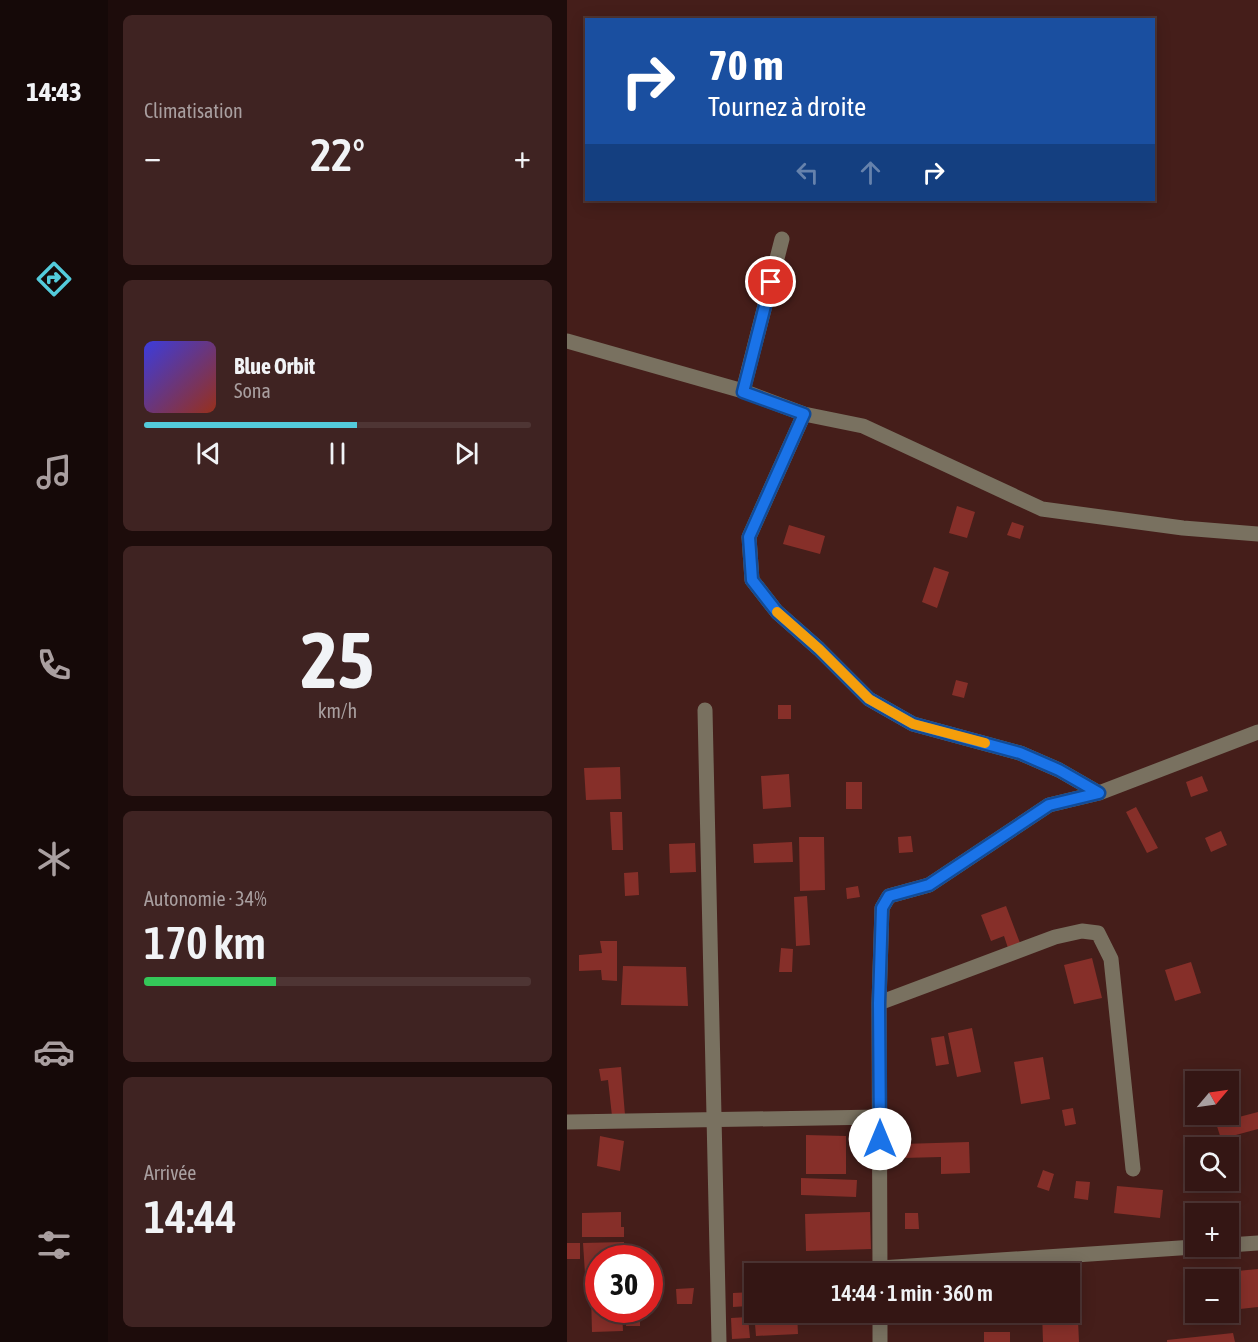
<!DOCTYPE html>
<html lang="fr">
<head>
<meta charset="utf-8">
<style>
	body { margin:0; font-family:"Asap Condensed",sans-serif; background:#3f2322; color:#f1f3f6; height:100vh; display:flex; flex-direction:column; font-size:22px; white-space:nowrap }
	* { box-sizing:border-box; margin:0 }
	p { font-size:20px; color:#a99fa0 }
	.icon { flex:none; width:33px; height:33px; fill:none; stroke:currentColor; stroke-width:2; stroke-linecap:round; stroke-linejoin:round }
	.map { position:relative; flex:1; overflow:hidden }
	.sheet { display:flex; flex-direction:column; gap:15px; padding:15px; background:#1d0c0b; width:459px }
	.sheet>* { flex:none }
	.top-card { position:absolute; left:18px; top:18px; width:570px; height:183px; border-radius:0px; box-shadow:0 3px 15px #0003,0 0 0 2px #4e3534; background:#1a4fa0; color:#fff; overflow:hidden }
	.needle { width:39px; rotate:61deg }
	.fabs { position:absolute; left:618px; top:1071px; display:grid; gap:12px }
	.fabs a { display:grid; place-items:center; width:54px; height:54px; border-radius:0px; background:#341614; box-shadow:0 3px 15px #0003,0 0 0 2px #4e3534; font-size:30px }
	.speed { position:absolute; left:18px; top:1245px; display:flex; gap:12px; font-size:30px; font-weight:700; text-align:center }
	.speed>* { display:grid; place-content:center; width:78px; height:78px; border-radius:50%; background:#341614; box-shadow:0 3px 15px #0003,0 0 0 2px #4e3534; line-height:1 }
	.speed .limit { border:9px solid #d22; background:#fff; color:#111 }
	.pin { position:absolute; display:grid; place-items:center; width:51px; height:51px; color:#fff; margin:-26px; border:3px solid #fff; border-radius:50%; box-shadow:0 2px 6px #0007 }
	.me { position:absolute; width:66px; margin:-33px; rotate:0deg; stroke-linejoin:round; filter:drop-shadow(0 0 4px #0008) }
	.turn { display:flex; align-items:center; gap:21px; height:126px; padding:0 24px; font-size:27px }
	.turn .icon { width:78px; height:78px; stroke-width:2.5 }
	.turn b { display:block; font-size:42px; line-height:51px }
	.lanes { display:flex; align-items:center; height:57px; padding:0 24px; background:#0003; justify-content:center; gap:30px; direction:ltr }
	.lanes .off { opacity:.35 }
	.big { font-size:45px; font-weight:600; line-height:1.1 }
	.sheet .widget { flex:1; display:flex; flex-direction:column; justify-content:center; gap:9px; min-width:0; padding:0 21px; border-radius:9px; background:#3f2322 }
	.sheet .dial { align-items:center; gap:0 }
	.dial b { font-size:78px; line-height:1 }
	.song { display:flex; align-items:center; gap:18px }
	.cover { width:72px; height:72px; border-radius:9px; background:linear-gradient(135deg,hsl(240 70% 55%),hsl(10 70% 35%)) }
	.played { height:6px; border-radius:3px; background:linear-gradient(90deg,#53cbdb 55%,#4e3534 55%) }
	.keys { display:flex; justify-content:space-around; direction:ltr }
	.heat { display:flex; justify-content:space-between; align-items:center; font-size:33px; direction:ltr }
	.charge { height:9px; border-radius:4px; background:linear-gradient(90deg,#34c759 34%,#4e3534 0) }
	.trip { position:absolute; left:177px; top:1263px; width:336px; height:60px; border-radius:0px; background:#341614; box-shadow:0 3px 15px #0003,0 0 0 2px #4e3534; font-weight:600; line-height:60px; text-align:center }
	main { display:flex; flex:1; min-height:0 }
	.dock { display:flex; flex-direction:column; width:108px; justify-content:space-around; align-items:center; background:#150908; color:#a99fa0 }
	.dock .icon { width:42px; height:42px }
	.dock .current { color:#53cbdb }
	.dock b { font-size:27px; color:#f1f3f6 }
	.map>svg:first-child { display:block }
	.building { fill:#862f29 }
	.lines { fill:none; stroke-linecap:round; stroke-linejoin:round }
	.minor { stroke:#797160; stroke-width:15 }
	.route-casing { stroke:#114b97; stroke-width:15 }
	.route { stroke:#1a73e8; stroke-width:10 }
	.slow { stroke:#f59e0b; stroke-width:10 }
</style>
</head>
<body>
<main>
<nav class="dock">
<b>14:43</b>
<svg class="icon current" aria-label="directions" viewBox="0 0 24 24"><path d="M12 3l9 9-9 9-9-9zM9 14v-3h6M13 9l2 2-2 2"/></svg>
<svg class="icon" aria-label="music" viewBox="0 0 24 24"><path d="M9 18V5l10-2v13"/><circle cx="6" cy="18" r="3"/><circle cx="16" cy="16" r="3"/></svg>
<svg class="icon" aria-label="phone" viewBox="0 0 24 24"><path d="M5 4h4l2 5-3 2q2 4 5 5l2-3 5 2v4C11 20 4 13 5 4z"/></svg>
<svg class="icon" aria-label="climate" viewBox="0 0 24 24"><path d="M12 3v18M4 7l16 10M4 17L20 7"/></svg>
<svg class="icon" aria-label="car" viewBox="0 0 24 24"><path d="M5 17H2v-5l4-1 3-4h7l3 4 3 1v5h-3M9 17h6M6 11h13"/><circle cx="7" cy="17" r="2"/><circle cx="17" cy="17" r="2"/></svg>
<svg class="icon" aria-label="filters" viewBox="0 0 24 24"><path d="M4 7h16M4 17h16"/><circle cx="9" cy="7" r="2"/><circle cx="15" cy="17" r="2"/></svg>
</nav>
<section class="sheet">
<div class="widget"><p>Climatisation</p>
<div class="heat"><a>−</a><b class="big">22°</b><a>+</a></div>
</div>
<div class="widget">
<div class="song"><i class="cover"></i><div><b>Blue Orbit</b><p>Sona</p></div></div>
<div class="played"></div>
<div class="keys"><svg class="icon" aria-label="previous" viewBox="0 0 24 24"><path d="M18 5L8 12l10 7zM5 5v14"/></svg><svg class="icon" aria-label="pause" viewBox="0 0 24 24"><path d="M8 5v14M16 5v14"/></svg><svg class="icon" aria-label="next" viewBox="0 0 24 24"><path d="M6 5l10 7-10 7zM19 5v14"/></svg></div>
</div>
<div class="widget dial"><b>25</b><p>km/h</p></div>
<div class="widget"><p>Autonomie · 34%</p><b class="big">170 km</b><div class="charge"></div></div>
<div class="widget"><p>Arrivée</p><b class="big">14:44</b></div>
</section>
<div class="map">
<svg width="691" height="1342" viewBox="0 0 691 1342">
	<rect width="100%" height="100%" fill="#451e1a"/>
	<!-- building -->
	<path class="building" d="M390,506L408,512L400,538L382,533Z
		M445,522L457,526L453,539L440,535Z
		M222,525L258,536L253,554L216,544Z
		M367,567L382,572L370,608L355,602Z
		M389,680L401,683L397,698L385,695Z
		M211,705H224V719H211Z
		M53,767L54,799L19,800L17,768Z
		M222,774L224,807L196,809L194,776Z
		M635,776L641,791L624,797L619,782Z
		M279,782H295V809H279Z
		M569,807L591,848L580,853L559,812Z
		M43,812H55L56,850H45Z
		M654,831L660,845L644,852L638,838Z
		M344,836L346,852L332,853L331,837Z
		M232,837H257L258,890L233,891Z
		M225,842L226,862L187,863L186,844Z
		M128,843L129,872L103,873L102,844Z
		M71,872L72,895L58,896L57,873Z
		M291,886L293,897L280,899L279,888Z
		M240,896L243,945L229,946L227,897Z
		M439,906L453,943L441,948L437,936L424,941L414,915Z
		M33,941H50V981L35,980L34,970L12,971V955L35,953Z
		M214,948L226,949L225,972H212Z
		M525,958L535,998L507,1004L497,965Z
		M624,962L634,993L608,1001L598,970Z
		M56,966L119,967L121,1006L54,1005Z
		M405,1028L414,1072L390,1077L381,1033Z
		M377,1036L382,1064L369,1066L364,1038Z
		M476,1057L483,1099L454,1104L447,1062Z
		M54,1067L58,1115L45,1116L41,1080L34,1081L32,1069Z
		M506,1108L509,1124L498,1126L495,1110Z
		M691,1112V1129L654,1139L649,1123Z
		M239,1135L279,1136V1174H239Z
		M33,1136L57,1141L53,1171L30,1166Z
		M402,1142L403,1173L374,1174V1157L335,1158V1144Z
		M476,1170L487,1174L482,1191L470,1187Z
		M234,1178L290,1180L289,1197L234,1195Z
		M509,1181L523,1182L521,1200L507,1198Z
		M550,1186L596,1190L593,1218L547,1213Z
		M54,1212V1227H57V1237H15V1213Z
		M303,1212L304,1249L239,1251L238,1214Z
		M338,1213H351L352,1229H338Z
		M57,1242L56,1258H32V1290L19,1289L16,1243Z
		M0,1243H13V1259H0Z
		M216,1269L237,1270V1274H215Z
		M691,1269V1307L673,1309L670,1271Z
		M502,1277H509L512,1342H476L475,1312H502Z
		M127,1288L125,1304H110L109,1289Z
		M186,1292L181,1306L166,1307V1293Z
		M24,1295H32V1310H55L56,1331L25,1332Z
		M60,1310H73V1326H59Z
		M187,1312H230L231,1334L189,1336Z
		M181,1317L183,1338L165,1339L164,1318Z
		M417,1332H443V1342H417Z
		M666,1333L668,1342H600V1340Z"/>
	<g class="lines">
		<!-- minor -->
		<path class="minor" d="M0,341L176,391L237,414L296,426L475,509L616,528L691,534
			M176,391L215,239
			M237,414L182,537L185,580L210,612L252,649L302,699L346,724L453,753L492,770L532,793
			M138,710L152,1342
			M312,1003L488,937L515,931L531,933L544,959L566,1169
			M0,1122L313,1117
			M662,1245L691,1243
			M313,1268L642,1246
			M313,1274L312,1003L315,908L322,896L362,885L482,805L532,793L691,732
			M313,1312V1342"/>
	</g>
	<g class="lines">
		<defs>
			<path id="route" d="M204,282L176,392L237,414L182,537L185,580L210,612L252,649L302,699L346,724L453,753L492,770L532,793L482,805L362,885L322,896L315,908L312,1003L313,1139"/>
		</defs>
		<!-- route casing -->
		<use href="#route" class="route-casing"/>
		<!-- route -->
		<use href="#route" class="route"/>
		<!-- slow -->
		<path class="slow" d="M210,612L252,649L302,699L346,724L418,743"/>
	</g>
</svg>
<div class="fabs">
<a><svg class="needle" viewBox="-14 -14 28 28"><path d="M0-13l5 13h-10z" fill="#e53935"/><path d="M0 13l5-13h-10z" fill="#a99fa0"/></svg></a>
<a><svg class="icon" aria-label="search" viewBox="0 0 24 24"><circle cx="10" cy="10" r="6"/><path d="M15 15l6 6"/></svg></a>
<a>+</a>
<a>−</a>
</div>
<div class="speed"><div class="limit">30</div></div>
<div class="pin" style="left:204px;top:282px;background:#d93025"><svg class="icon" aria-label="arrive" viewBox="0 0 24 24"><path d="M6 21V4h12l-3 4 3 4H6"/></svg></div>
<svg class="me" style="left:313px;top:1139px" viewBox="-20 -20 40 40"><circle r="19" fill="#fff"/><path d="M0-13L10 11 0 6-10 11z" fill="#1a73e8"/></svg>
<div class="trip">14:44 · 1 min · 360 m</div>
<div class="top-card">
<div class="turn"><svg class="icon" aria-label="right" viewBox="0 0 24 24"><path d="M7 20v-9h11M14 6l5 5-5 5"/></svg><div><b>70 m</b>Tournez à droite</div></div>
<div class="lanes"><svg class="icon off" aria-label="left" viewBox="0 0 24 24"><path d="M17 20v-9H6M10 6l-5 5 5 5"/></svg><svg class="icon off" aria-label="ahead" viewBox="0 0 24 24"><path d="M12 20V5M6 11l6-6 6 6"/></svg><svg class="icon" aria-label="right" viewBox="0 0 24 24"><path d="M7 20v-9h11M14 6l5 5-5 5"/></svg></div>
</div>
</div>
</main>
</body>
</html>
